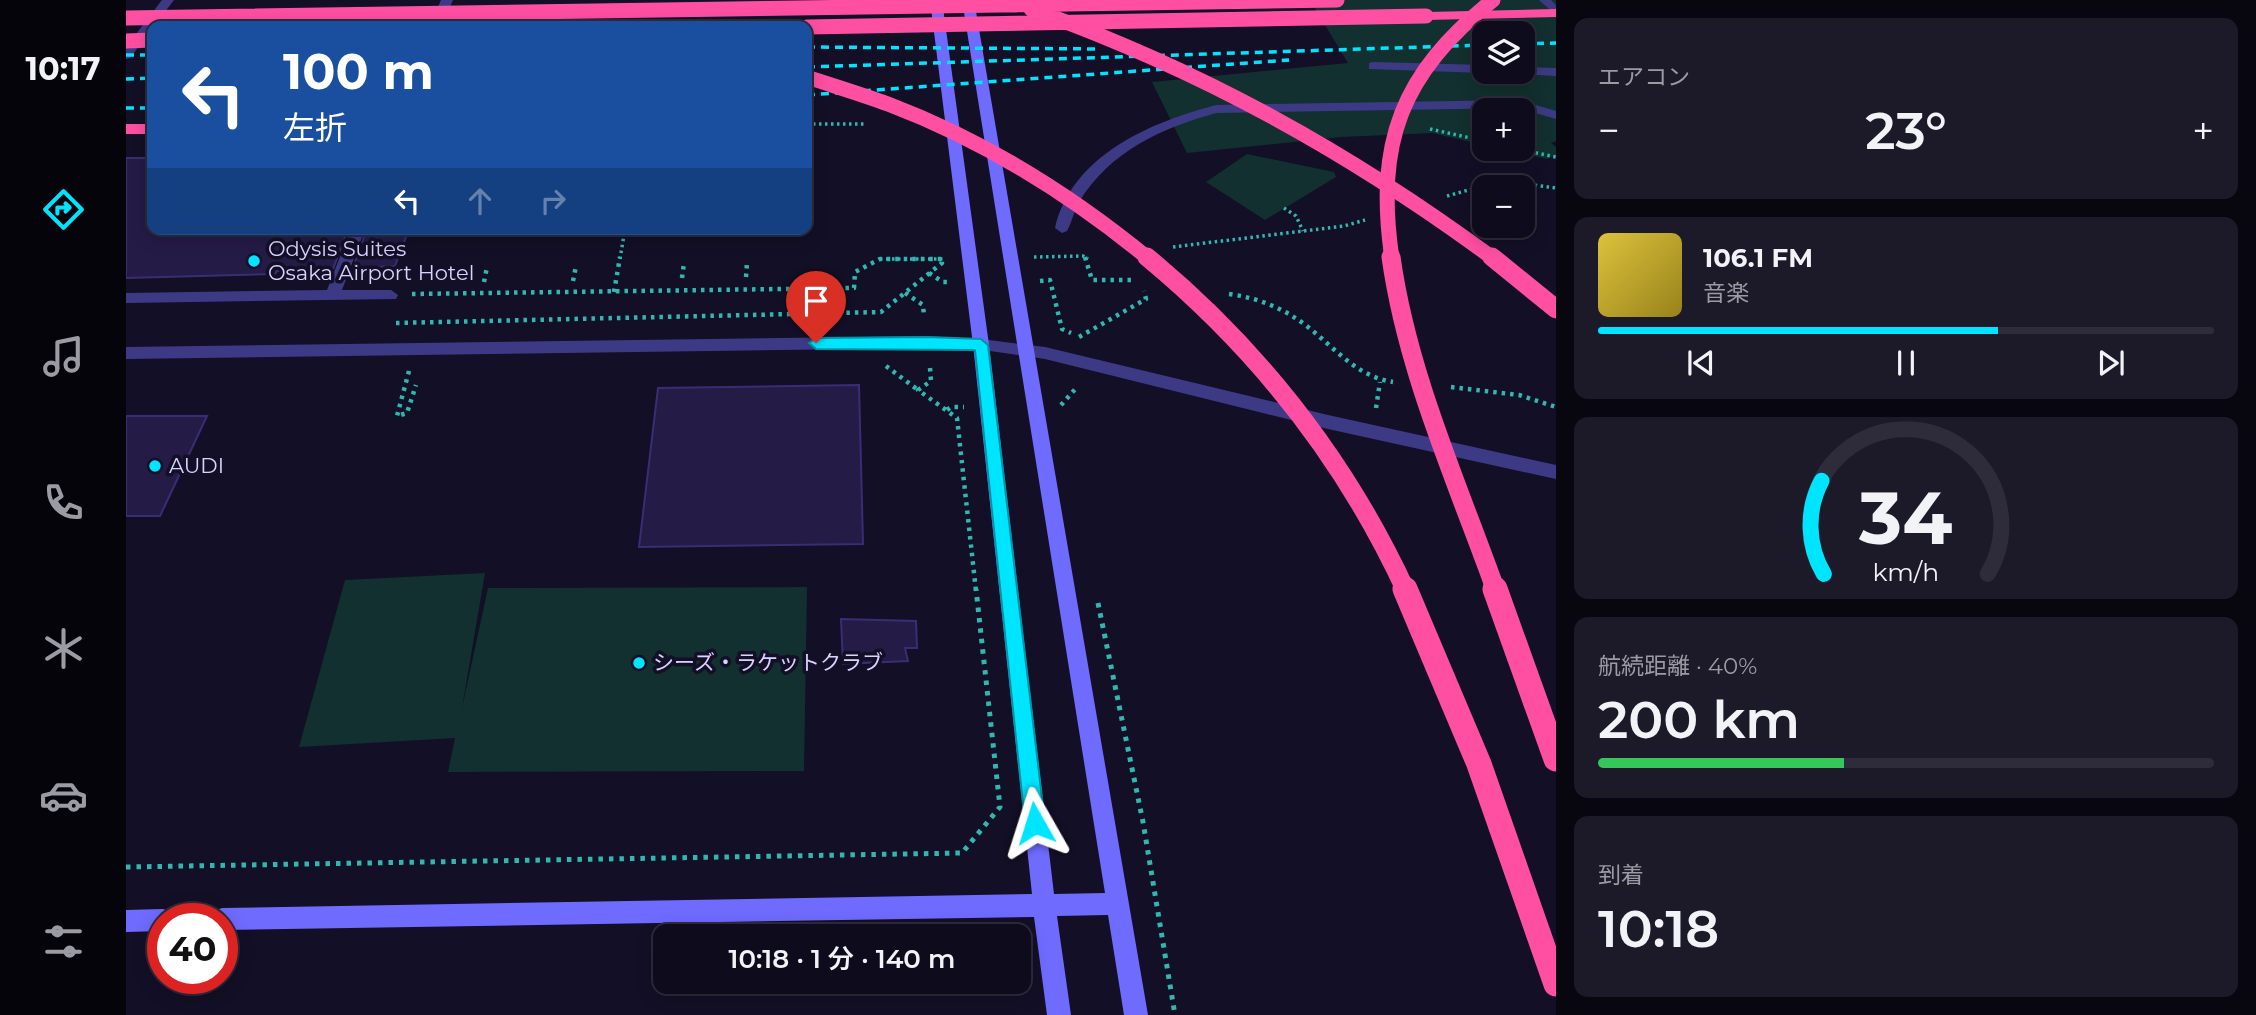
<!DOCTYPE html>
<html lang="ja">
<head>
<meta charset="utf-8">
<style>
	body { margin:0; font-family:Montserrat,"Noto Sans JP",sans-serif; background:#1c1929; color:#f1f3f6; height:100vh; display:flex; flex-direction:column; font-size:26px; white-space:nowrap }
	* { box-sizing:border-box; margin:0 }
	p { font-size:23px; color:#9b9ba3 }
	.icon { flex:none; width:38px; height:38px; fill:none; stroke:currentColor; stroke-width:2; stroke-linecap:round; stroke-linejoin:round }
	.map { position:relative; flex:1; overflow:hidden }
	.side { display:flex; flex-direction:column; gap:18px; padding:18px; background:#08060f; width:700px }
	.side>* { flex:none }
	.hud { position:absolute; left:21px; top:21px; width:665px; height:214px; border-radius:14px; box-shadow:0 4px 18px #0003,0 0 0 2px #2e2b3b; background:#1a4fa0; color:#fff; overflow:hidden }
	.controls { position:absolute; left:1346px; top:21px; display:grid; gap:14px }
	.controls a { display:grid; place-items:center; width:63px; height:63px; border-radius:14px; background:#0e0b1c; box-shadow:0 4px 18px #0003,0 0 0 2px #2e2b3b; font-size:35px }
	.speed { position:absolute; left:21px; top:903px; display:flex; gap:14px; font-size:35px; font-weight:700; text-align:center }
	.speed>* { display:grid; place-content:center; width:91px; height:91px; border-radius:50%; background:#0e0b1c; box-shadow:0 4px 18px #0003,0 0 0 2px #2e2b3b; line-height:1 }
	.speed .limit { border:10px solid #d22; background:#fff; color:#111 }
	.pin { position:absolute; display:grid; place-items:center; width:60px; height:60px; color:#fff; margin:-72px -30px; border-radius:50% 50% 50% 0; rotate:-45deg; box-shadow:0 0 7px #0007 }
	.pin .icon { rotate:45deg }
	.me { position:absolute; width:77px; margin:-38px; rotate:354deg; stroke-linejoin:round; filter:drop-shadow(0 0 5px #0008) }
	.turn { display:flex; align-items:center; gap:24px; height:147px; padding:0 21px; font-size:32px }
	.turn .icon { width:91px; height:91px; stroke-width:2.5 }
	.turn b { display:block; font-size:49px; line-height:60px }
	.lanes { display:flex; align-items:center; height:66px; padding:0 21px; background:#0003; justify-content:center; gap:35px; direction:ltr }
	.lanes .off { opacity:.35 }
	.big { font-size:52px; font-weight:600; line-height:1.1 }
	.side .card { flex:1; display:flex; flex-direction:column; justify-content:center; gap:10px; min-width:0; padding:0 24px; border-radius:14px; background:#1c1929 }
	.side .dial { align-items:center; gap:0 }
	.dial svg { height:182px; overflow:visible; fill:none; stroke:#2e2b3b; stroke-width:7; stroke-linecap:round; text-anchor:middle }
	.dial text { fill:#f1f3f6; stroke:none }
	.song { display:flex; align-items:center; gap:21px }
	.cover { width:84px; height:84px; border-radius:10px; background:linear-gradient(135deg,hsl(50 70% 55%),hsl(50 70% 35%)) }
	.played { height:7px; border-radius:4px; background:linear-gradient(90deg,#00e5ff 65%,#2e2b3b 65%) }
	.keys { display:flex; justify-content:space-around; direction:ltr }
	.heat { display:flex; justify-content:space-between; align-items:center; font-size:38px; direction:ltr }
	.charge { height:10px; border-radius:5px; background:linear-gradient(90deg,#34c759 40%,#2e2b3b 0) }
	.trip { position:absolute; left:527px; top:924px; width:378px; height:70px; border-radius:14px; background:#0e0b1c; box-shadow:0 4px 18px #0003,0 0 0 2px #2e2b3b; font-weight:600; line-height:70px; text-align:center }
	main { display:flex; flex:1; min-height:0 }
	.tabs { display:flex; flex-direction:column; width:126px; justify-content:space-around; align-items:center; background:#06040b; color:#9b9ba3 }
	.tabs .icon { width:49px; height:49px }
	.tabs .on { color:#00e5ff }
	.tabs b { font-size:32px; color:#f1f3f6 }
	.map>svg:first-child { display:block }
	.green { fill:#12302f; fill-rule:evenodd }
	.building { fill:#241b47; stroke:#3b2d73; stroke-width:2 }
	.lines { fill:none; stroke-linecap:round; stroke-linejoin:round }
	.path-far2 { stroke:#2fb8b0; stroke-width:3.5; stroke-dasharray:2.5 3.5; stroke-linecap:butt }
	.path-far1 { stroke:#2fb8b0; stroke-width:4.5; stroke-dasharray:3.5 5; stroke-linecap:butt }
	.path { stroke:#2fb8b0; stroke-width:5; stroke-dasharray:4.5 6; stroke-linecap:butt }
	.lane { fill:#3d3a85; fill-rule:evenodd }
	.street { fill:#3d3a85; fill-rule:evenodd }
	.secondary { fill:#6f6bff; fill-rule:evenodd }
	.highway { fill:#ff4fa3; fill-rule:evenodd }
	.rail { stroke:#00e5ff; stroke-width:3.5; stroke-dasharray:8 6; stroke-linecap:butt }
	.highway-bridge-far2 { stroke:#ff4fa3; stroke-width:15 }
	.highway-bridge-far1 { stroke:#ff4fa3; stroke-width:19 }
	.highway-bridge { stroke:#ff4fa3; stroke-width:25 }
	.route { fill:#00e5ff; stroke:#0095a6; stroke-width:2 }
	.poi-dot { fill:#00e5ff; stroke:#130f26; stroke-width:2.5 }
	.labels { text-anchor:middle; stroke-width:7; stroke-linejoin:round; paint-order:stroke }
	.poi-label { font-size:21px; fill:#d9d4ff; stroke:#130f26; text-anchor:start }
</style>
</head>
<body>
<main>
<nav class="tabs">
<b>10:17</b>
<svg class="icon on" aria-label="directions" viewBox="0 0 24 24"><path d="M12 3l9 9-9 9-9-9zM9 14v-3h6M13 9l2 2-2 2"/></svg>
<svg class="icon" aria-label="music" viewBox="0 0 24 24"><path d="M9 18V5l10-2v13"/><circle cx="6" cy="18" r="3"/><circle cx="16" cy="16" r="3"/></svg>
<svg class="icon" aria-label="phone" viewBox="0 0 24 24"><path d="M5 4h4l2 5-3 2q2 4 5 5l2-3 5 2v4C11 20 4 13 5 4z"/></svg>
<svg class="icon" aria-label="climate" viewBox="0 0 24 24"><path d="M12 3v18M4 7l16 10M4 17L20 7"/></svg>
<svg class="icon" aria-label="car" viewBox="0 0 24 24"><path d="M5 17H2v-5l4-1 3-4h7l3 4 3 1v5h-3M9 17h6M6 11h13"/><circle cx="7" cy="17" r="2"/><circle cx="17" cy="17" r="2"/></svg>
<svg class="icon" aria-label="filters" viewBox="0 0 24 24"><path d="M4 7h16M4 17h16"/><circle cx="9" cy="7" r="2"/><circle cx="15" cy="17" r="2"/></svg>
</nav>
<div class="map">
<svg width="1430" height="1015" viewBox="0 0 1430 1015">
	<rect width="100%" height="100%" fill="#130f26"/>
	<!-- green -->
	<path class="green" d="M1184,0H1430V141L1425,143L1430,147V155L1421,159L1375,149H1396V110H1358V145L1306,133L1215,137L1061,153L1026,82L1222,63ZM1358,33H1396V72H1358Z
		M1121,154L1208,172L1210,177L1139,220L1080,182Z
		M359,573L336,708L362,588L681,587L678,771L322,772L329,738L173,747L219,580Z"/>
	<!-- building -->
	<path class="building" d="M0,158H26V229H222L207,269L151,271L149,274L0,278Z
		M241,229H283L269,266L227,268Z
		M733,385L737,544L513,547L532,388Z
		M0,416H81L34,516H0Z
		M715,619L790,621L791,648H779L782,661L717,664Z"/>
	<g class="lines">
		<!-- path-far2 -->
		<path class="path-far2" d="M681,124H738
			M1304,129L1358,141
			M1392,149L1430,157
			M1321,196L1375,181L1430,188
			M1158,208L1170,216L1177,231
			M490,233L491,229
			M1047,247L1218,226L1239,220
			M908,257L957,256L962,259
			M494,259L499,229
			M754,259H819"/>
		<!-- path-far1 -->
		<path class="path-far1" d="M959,257L966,280H1007
			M803,273L817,282H824
			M620,277L621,262
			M556,278L558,263
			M447,281L450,266
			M914,281L924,280L936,329L945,333
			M358,282L361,267
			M488,292L494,257
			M779,293L797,305L798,316
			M286,294L728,288L729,272L754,259H819
			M1103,294C1133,298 1159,309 1182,327C1210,349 1230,376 1267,382
			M270,323L755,312L816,263V258
			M953,337L1020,299L1018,291
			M760,366L792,390
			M804,368L805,381L792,390L831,418L850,591
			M283,371L271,416L281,413L290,385
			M1325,387L1393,395L1430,407
			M935,405L952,386
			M1250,408L1254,382
			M821,410L825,407H838"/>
		<!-- path -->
		<path class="path" d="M972,603L1017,822L1049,1015
			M0,867L836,853L874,807L850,589"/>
		<!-- lane -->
		<path class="lane" d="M1247,62L1358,65V72H1362L1358,73L1243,69V63Z
			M1396,67L1430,68V76L1392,74L1390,72H1396Z
			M801,336L855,339L863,345L855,351L801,348L0,359V347Z"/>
		<!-- street -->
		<path class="street" d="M36,0H48L4,58L0,59V47Z
			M315,0H327L316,26H304Z
			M1413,0H1425L1430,5V15Z
			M1393,100L1430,111V119L1392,108L1090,113C1036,128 984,151 953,202C948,211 946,222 941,231L936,233L929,228C946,155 1025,122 1090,105Z
			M225,229H239L216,290H265L272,295L270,299L0,303V293L201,290Z
			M855,339L919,347L1202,415L1430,465V479L1202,429L919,359L850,349L847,345L850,341Z"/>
		<!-- secondary -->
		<path class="secondary" d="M804,0H816L863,345L928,894L979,893L836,0H848L1022,1015H998L982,915L931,916L945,1015H921L908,917L96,930V919H85L88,911L96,908L906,894L847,345Z
			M37,909L45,912L48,919H37V931L0,932V910Z"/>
		<!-- highway -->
		<path class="highway" d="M1430,9V17L1300,20L1293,16L1300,12Z
			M0,124H26V134H0Z"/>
		<!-- rail -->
		<path class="rail" d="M1396,44L1430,43
			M681,47L974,49
			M0,55H26
			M681,67L1358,45
			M0,79L26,78
			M681,95L1163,60
			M0,108H26"/>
		<!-- highway-bridge-far2 -->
		<path class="highway-bridge-far2" d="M905,9C1075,70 1223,152 1368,259
			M0,18L1211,0
			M681,27L1300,16
			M0,41L26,40
			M681,77C708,86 735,94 762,104C857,140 945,195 1023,259
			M1266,259C1249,142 1275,74 1367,0"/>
		<!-- highway-bridge-far1 -->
		<path class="highway-bridge-far1" d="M1021,257C1131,348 1220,461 1280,591
			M1265,257C1281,372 1331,482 1370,591
			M1366,257L1430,309"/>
		<!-- highway-bridge -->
		<path class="highway-bridge" d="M1279,589L1353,764L1430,984
			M1369,589L1430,759"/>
	</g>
	<!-- route -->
	<path class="route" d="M801,337L855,339L862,345L919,823L916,830L909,833L902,830L899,823L849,350L690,349L683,343L690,338Z"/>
	<!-- markers -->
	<g class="poi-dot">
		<circle cx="128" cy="261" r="7"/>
		<circle cx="29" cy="466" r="7"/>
		<circle cx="513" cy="663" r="7"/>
	</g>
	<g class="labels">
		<!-- poi labels -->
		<g class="poi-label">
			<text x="142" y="256">Odysis Suites<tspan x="142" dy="24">Osaka Airport Hotel</tspan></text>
			<text x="43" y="473">AUDI</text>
			<text x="527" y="670">シーズ・ラケットクラブ</text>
		</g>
	</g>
</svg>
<div class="controls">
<a><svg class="icon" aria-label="layers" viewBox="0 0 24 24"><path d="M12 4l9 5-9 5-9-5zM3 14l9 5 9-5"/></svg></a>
<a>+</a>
<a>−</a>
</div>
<div class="speed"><div class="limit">40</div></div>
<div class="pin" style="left:690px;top:343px;background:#d93025"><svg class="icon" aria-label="arrive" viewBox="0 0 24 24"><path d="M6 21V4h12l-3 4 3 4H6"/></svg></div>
<svg class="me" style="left:909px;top:823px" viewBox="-20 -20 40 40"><path d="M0-17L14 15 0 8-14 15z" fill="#00e5ff" stroke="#fff" stroke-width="4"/></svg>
<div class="trip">10:18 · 1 分 · 140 m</div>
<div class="hud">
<div class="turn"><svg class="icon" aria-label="left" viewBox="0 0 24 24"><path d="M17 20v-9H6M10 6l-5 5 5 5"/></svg><div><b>100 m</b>左折</div></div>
<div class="lanes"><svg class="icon" aria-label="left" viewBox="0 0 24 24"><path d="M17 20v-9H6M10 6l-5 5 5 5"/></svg><svg class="icon off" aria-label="ahead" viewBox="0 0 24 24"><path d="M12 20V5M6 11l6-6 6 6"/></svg><svg class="icon off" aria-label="right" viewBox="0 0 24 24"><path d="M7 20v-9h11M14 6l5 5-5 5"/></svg></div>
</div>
</div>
<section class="side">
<div class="card"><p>エアコン</p>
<div class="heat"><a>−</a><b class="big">23°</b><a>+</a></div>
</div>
<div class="card">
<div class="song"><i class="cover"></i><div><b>106.1 FM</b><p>音楽</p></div></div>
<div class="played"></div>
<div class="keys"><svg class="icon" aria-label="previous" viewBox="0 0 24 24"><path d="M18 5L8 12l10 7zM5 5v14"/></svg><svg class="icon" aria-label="pause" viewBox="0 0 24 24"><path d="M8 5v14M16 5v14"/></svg><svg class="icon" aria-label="next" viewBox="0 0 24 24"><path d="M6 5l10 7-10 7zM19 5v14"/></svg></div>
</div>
<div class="card dial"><svg viewBox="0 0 100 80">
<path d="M14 69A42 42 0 1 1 86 69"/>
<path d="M14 69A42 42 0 0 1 13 28" stroke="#00e5ff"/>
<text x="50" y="56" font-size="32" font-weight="700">34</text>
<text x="50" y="72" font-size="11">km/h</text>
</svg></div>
<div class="card"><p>航続距離 · 40%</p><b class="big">200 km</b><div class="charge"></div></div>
<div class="card"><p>到着</p><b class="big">10:18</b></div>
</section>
</main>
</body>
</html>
